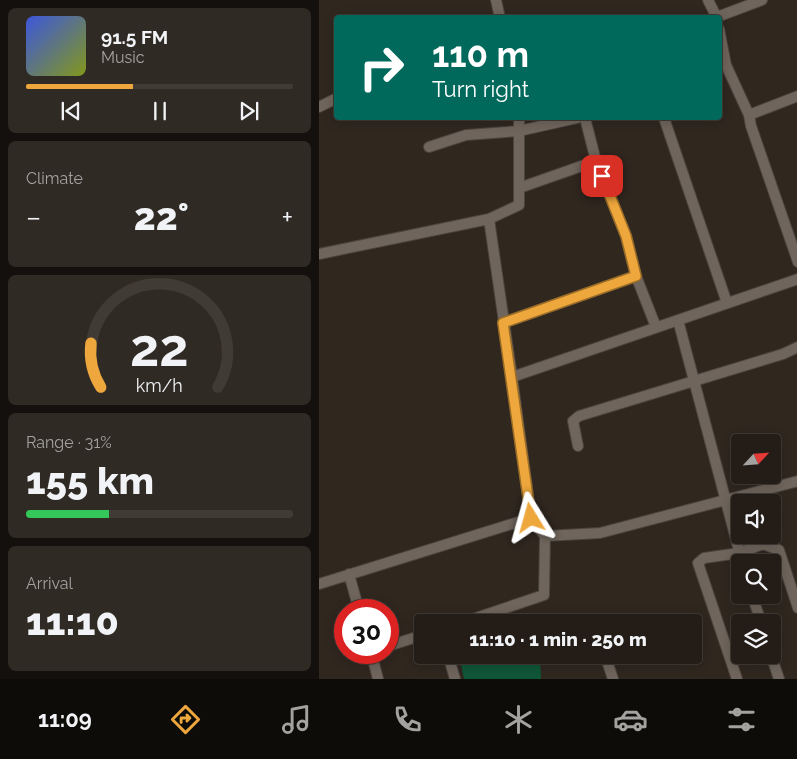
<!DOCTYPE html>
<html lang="en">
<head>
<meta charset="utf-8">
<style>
	body { margin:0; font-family:Raleway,sans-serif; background:#302a24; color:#f1f3f6; height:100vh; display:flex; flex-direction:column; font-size:19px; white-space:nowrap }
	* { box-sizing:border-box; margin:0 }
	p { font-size:16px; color:#a3a2a1 }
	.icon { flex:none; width:28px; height:28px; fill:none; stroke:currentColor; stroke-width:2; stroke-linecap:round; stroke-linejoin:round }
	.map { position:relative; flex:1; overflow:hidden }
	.details { display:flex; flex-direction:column; gap:8px; padding:8px; background:#14100d; width:319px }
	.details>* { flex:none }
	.banner { position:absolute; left:15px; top:15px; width:388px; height:105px; border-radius:5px; box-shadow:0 2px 12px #0003,0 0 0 1px #413b36; background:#00695c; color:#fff; overflow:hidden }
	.needle { width:32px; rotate:64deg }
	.fabs { position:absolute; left:412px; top:434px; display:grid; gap:10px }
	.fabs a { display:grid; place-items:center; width:50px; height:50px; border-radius:5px; background:#241d17; box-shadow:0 2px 12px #0003,0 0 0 1px #413b36; font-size:25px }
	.speed { position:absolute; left:15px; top:599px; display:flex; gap:10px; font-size:25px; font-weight:700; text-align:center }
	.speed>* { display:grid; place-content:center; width:65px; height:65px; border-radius:50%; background:#241d17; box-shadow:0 2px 12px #0003,0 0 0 1px #413b36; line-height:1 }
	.speed .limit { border:8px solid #d22; background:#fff; color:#111 }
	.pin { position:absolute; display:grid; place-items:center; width:42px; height:42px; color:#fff; margin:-21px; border-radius:10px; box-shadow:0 2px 8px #0006 }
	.me { position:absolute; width:55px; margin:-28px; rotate:352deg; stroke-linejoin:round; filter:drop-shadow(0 0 4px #0008) }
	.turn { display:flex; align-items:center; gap:18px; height:105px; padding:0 15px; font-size:22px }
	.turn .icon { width:65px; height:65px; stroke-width:2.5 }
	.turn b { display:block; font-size:35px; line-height:42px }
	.big { font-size:38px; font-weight:800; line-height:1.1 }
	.details .card { flex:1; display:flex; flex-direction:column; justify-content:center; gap:8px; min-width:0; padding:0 18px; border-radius:8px; background:#302a24 }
	.details .dial { align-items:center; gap:0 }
	.dial svg { height:130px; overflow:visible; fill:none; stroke:#413b36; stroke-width:7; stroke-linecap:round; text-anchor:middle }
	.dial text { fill:#f1f3f6; stroke:none }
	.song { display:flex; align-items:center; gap:15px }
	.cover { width:60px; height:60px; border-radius:8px; background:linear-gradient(135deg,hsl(230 70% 55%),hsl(70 70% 35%)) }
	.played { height:5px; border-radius:2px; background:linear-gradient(90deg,#eea73c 40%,#413b36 40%) }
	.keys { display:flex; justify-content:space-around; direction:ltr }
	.heat { display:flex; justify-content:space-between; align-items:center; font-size:28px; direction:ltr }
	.charge { height:8px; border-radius:4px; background:linear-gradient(90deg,#34c759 31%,#413b36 0) }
	.trip { position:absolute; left:95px; top:614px; width:288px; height:50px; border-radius:5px; background:#241d17; box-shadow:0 2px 12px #0003,0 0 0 1px #413b36; font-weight:800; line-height:50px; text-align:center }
	.menu { display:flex; height:80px; justify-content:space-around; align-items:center; background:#0e0c09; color:#a3a2a1 }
	.menu .icon { width:35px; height:35px }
	.menu .selected { color:#eea73c }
	.menu b { font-size:22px; color:#f1f3f6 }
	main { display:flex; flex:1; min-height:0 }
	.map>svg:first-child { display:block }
	.green { fill:#0f5636 }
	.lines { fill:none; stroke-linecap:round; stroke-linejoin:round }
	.street-casing { stroke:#4c443e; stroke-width:12 }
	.street { stroke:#6f655c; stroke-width:10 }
	.route-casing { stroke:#9b6d27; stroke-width:12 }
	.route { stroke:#eea73c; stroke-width:9 }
</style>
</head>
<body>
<main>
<section class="details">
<div class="card">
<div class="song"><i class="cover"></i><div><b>91.5 FM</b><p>Music</p></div></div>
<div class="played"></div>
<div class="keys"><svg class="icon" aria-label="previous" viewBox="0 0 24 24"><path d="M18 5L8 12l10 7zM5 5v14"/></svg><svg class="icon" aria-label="pause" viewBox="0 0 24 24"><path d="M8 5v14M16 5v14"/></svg><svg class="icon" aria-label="next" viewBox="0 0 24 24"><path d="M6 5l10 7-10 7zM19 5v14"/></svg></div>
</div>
<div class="card"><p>Climate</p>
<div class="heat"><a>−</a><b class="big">22°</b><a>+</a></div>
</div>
<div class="card dial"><svg viewBox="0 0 100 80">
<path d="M14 69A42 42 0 1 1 86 69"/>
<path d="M14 69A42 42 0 0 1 8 42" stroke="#eea73c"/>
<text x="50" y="56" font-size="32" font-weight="700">22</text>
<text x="50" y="72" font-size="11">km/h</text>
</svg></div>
<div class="card"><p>Range · 31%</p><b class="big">155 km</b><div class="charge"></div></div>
<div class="card"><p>Arrival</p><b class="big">11:10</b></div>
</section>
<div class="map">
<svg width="479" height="679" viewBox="0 0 479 679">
	<rect width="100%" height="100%" fill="#30271f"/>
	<!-- green -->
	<path class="green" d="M140,655H221L222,679H145Z"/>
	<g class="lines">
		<defs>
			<path id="street" d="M177,0L181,18
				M389,0L398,18
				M398,17L443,0
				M400,29L407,65L430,115L432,126L479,262
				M0,107L18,98
				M430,115L479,96
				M266,118L277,161L307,236L317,276L337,327
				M345,118L408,303
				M110,147L147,135L200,131L258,118
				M200,188L277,161
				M170,219L193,377L479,279
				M0,254L170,219L200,205V118
				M359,320L423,562
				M184,323L317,276
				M259,446L254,421L260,416L464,354L479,347
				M226,536L281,533L479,481
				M30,574L40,610
				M0,584L212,518
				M433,595L442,622
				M279,620V622
				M145,622L225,595L226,536L212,518L193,377
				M69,646L104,635
				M52,652L59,679
				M129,655L136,679
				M286,655L294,679
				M452,655L460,679
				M418,679L379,563L385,558L420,553L444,544L460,550L479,608"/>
		</defs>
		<!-- street casing -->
		<use href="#street" class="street-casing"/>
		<!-- street -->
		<use href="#street" class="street"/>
	</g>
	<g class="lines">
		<defs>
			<path id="route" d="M212,518L184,323L317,276L307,236L283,176"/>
		</defs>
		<!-- route casing -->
		<use href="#route" class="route-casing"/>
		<!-- route -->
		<use href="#route" class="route"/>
	</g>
</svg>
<div class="fabs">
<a><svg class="needle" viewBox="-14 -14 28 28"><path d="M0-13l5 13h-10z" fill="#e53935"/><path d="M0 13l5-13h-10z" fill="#a3a2a1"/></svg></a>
<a><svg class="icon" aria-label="sound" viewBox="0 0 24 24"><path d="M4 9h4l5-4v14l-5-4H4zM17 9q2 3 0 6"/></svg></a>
<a><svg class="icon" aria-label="search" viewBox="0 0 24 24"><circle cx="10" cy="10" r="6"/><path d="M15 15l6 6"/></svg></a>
<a><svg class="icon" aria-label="layers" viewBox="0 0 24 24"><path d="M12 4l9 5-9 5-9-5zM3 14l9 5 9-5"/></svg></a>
</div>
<div class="speed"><div class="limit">30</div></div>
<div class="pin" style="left:283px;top:176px;background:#d93025"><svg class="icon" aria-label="arrive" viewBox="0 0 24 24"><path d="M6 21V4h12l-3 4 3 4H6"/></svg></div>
<svg class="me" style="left:212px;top:518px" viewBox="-20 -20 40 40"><path d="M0-17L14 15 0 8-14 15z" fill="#eea73c" stroke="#fff" stroke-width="4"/></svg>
<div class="trip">11:10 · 1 min · 250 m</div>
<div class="banner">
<div class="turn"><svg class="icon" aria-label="right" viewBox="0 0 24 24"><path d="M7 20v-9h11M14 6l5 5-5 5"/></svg><div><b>110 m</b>Turn right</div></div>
</div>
</div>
</main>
<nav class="menu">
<b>11:09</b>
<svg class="icon selected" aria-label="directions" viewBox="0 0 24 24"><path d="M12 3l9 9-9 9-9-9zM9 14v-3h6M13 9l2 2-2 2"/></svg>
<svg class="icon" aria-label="music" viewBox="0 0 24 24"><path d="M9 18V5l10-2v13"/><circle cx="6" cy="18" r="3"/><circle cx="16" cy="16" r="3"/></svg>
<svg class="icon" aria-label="phone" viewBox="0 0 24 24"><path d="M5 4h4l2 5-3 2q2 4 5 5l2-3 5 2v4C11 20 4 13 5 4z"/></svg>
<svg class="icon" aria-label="climate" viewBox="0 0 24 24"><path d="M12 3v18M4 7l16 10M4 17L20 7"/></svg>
<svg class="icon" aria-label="car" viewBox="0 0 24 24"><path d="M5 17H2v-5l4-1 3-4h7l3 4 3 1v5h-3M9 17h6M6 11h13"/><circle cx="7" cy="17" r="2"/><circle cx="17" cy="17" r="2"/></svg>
<svg class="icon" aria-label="filters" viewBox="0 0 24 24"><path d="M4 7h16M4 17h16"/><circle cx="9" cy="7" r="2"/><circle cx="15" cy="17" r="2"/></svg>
</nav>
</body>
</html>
